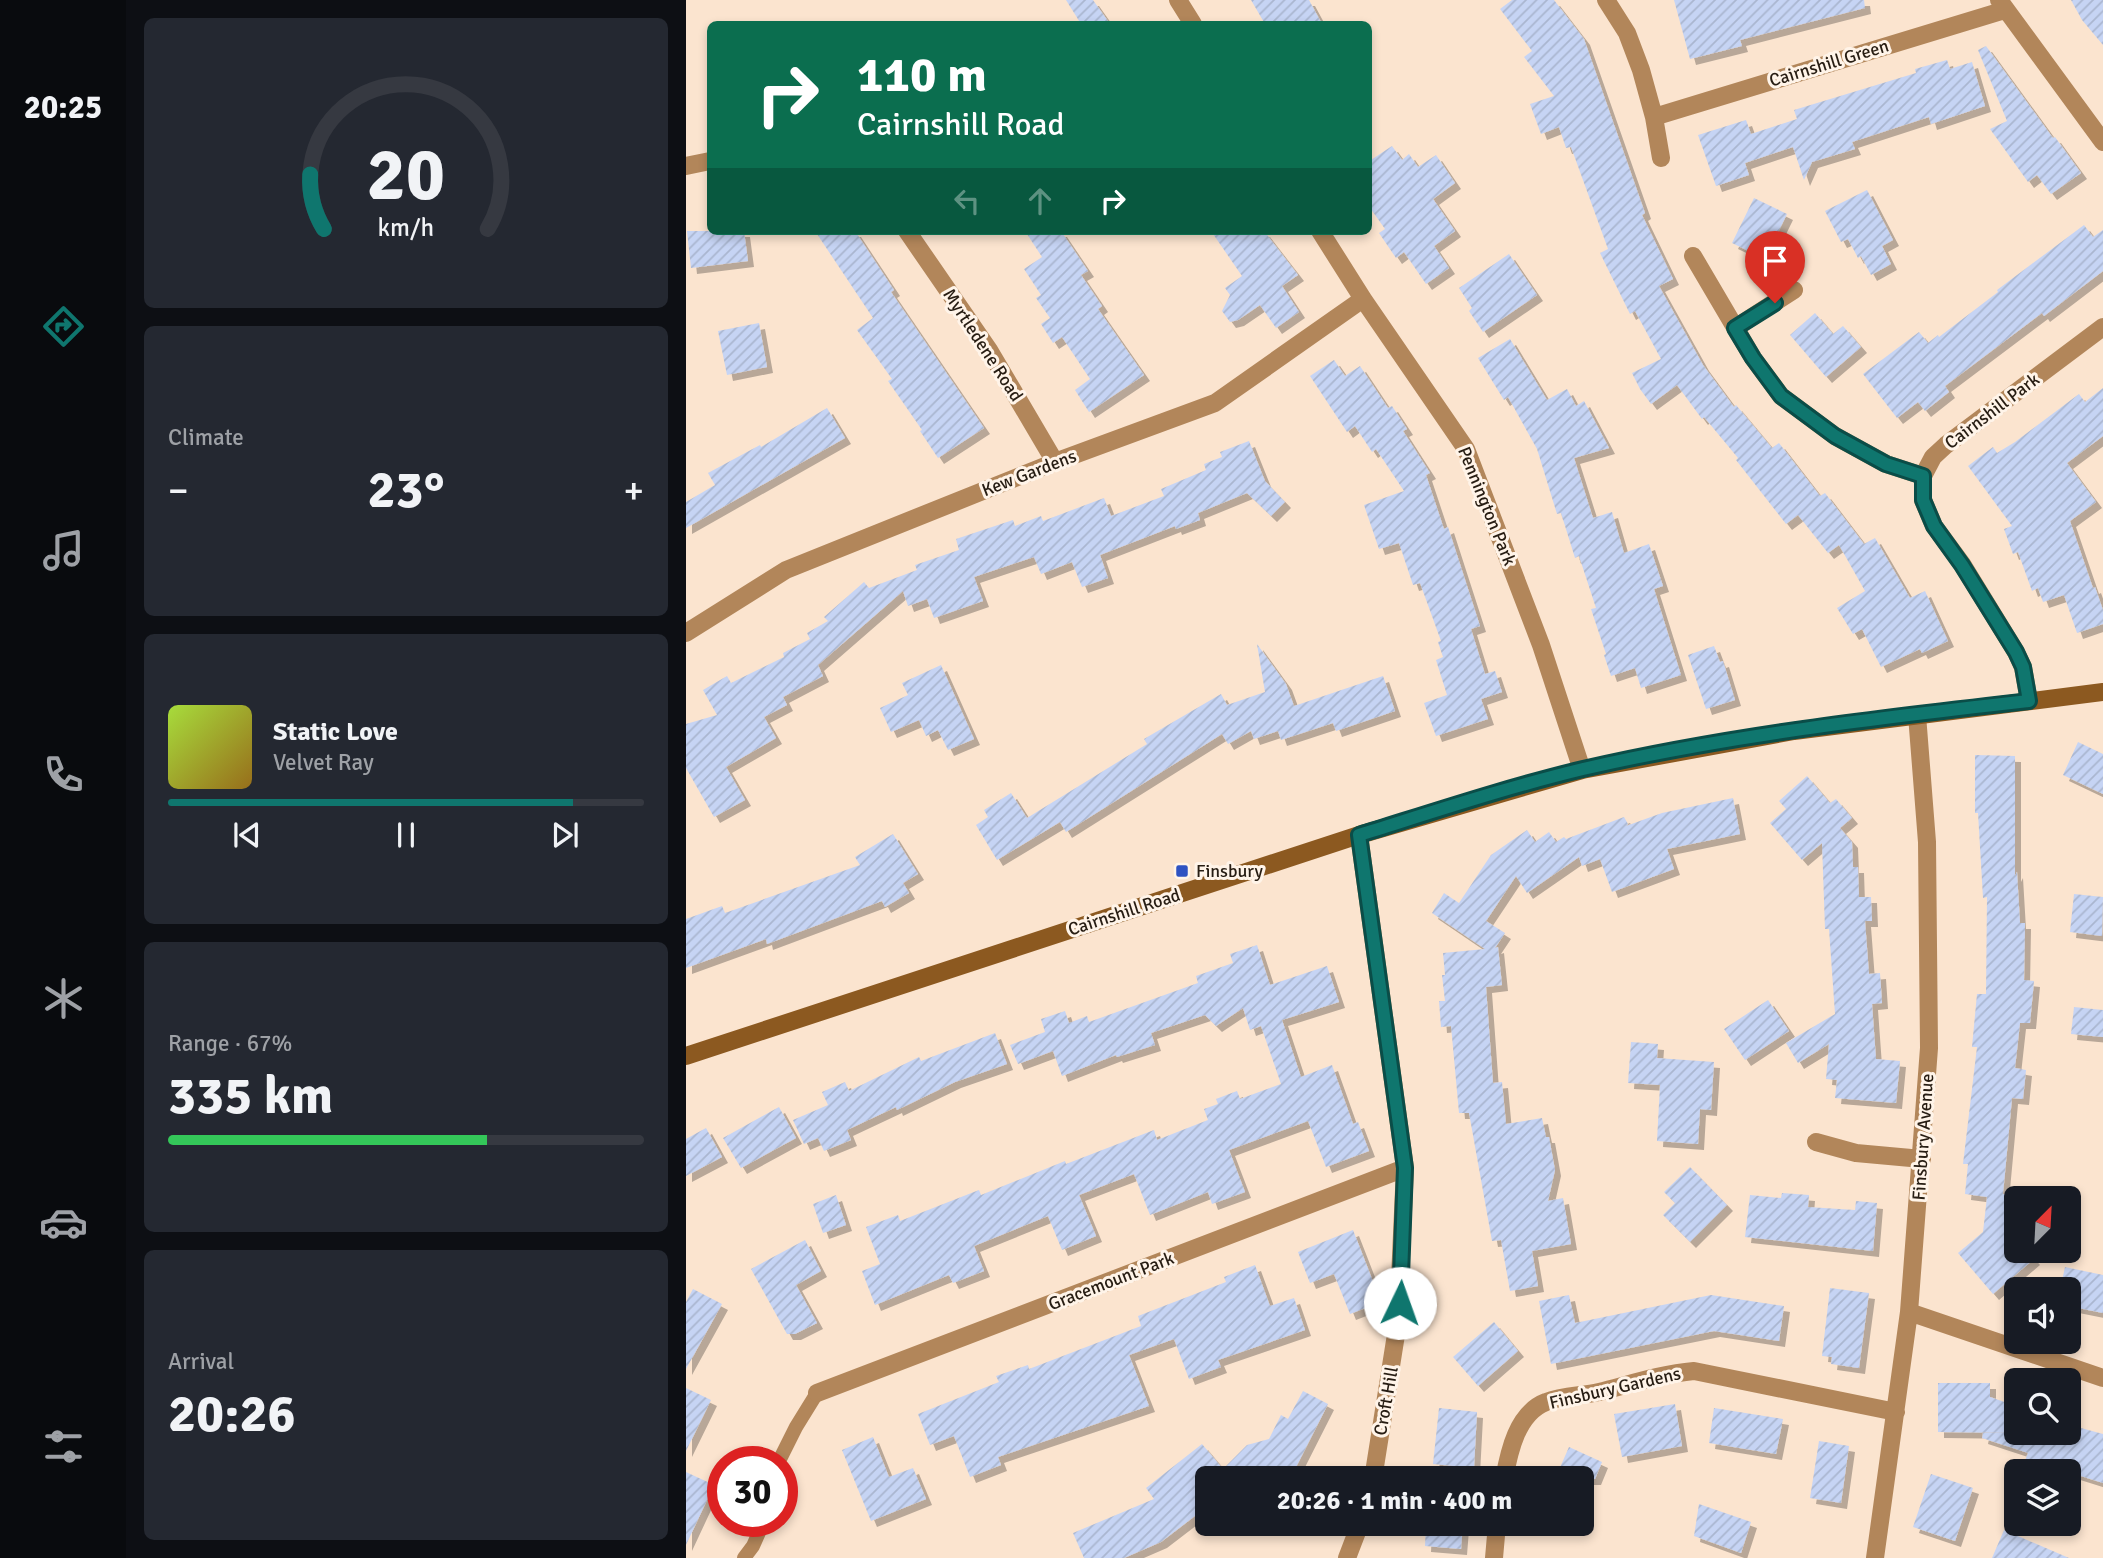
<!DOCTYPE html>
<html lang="en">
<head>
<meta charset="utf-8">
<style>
	body { margin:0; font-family:Signika,sans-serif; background:#242831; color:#f1f3f6; height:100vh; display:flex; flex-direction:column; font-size:26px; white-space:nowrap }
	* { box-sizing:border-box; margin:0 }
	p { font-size:23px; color:#9ea1a6 }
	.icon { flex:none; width:38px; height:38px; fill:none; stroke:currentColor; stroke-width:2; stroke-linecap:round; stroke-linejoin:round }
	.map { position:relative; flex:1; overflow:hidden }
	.sheet { display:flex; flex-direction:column; gap:18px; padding:18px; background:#0d0f14; width:560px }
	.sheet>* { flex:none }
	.hud { position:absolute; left:21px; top:21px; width:665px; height:214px; border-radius:10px; box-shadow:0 4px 10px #0003; background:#0b6e4f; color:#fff; overflow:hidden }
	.needle { width:46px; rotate:24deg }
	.buttons { position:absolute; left:1318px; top:1186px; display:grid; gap:14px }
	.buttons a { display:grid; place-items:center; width:77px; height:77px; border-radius:10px; background:#171b24; box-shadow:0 4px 10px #0003; font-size:35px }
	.speed { position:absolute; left:21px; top:1446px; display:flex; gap:14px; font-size:35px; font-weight:700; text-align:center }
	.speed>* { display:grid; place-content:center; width:91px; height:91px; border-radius:50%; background:#171b24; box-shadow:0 4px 10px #0003; line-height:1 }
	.speed .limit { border:10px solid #d22; background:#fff; color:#111 }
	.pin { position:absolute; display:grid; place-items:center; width:60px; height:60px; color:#fff; margin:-72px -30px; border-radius:50% 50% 50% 0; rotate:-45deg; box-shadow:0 0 7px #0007 }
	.pin .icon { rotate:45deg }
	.me { position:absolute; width:77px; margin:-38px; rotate:3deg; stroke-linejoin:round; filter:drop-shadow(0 0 5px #0008) }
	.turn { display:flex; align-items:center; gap:24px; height:147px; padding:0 35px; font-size:32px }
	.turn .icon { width:91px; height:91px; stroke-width:2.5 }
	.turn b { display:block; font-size:49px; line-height:60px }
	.lanes { display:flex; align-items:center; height:66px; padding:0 35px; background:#0003; justify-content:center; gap:35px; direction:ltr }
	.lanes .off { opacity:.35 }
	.big { font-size:52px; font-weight:800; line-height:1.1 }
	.sheet .card { flex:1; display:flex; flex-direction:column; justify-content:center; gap:10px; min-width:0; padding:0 24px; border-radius:10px; background:#242831 }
	.sheet .dial { align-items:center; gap:0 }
	.dial svg { height:182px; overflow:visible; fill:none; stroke:#363941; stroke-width:7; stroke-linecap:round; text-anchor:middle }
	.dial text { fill:#f1f3f6; stroke:none }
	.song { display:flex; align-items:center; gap:21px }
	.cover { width:84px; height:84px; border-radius:10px; background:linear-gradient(135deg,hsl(80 70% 55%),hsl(40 70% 35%)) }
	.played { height:7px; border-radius:4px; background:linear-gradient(90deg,#0f766e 85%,#363941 85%) }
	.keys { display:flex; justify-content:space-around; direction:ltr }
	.heat { display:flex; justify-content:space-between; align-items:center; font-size:38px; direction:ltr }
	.charge { height:10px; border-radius:5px; background:linear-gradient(90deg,#34c759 67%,#363941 0) }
	.trip { position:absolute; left:509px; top:1466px; width:399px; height:70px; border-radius:10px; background:#171b24; box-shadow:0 4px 10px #0003; font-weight:800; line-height:70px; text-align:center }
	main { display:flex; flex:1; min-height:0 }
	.menu { display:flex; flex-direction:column; width:126px; justify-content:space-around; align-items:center; background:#090b0e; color:#9ea1a6 }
	.menu .icon { width:49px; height:49px }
	.menu .current { color:#0f766e }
	.menu b { font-size:32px; color:#f1f3f6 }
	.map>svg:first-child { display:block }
	.building { fill:url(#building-hatch); filter:url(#shadow) }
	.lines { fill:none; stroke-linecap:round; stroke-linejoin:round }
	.lane { stroke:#b2865a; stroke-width:14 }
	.street { stroke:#b2865a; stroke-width:18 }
	.secondary { stroke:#8c5920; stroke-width:18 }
	.route-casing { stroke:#0a4d48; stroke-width:18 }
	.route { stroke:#0f766e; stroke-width:12 }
	.poi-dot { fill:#2e52c2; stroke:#fff4e9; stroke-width:2.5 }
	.labels { text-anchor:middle; stroke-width:6; stroke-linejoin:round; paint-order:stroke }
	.street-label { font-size:18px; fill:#271d13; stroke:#fff4e9 }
	.poi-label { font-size:18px; fill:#271d13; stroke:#fff4e9; text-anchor:start }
</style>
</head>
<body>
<main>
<nav class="menu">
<b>20:25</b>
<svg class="icon current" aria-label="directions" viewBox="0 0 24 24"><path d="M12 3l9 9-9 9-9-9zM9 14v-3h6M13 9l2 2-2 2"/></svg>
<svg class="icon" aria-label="music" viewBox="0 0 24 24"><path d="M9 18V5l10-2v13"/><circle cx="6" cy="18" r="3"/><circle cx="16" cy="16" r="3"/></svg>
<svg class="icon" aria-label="phone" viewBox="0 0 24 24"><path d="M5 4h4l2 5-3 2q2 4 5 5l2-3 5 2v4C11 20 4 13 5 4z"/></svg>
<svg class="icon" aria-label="climate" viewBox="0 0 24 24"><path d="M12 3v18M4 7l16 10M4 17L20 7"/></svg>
<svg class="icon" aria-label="car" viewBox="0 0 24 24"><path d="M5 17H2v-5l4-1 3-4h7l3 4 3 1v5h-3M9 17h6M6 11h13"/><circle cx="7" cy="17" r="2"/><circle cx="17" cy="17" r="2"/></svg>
<svg class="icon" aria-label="filters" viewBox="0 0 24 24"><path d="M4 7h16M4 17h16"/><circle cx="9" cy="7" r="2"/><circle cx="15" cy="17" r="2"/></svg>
</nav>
<section class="sheet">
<div class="card dial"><svg viewBox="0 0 100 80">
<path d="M14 69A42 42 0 1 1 86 69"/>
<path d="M14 69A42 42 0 0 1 8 45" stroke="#0f766e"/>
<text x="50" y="56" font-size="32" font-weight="700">20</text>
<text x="50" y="72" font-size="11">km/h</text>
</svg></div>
<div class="card"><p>Climate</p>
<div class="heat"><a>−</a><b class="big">23°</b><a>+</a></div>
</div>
<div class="card">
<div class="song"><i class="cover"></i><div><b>Static Love</b><p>Velvet Ray</p></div></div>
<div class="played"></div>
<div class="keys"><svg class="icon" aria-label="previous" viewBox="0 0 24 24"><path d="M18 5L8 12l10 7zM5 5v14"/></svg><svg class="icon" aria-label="pause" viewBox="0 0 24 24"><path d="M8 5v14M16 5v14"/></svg><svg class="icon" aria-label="next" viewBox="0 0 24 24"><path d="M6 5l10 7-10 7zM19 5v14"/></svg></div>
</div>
<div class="card"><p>Range · 67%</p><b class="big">335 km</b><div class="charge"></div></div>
<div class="card"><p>Arrival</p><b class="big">20:26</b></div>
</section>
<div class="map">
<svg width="1417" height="1558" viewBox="0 0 1417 1558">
	<defs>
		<pattern id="building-hatch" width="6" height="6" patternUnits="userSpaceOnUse" patternTransform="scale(1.75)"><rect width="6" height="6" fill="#c6d4f4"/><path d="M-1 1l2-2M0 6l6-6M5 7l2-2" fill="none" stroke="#aab6d0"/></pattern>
		<filter id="shadow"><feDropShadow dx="6" dy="6" stdDeviation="0" flood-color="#0004"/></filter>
	</defs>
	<rect width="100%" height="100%" fill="#fbe4cf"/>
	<!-- building -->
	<path class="building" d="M380,0H407L424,24H395Z
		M565,0H623L636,24H579Z
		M826,0H868L898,39L959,213L956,215L987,279L973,286L1017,365L1048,407L1050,405L1086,448L1093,443L1134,496L1139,493L1178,544L1189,538L1224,598L1239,591L1262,641L1236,653L1234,649L1195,667L1176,629L1167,634L1151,608L1179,591L1153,545L1142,553L1112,515L1100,524L1050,460L1052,458L1018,417L1016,419L991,385L965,404L954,389L946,373L975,359L949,311L944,314L914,253L922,249L885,147L880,148L873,127L855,134L844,104L868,96L838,57L846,51L814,9Z
		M988,0H1178L1179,8L1054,40L1056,46L1004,59Z
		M1385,0H1417V45L1396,20Z
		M1300,46L1367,138L1369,137L1395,173L1365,194L1351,175L1342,182L1304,129L1321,121L1292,50Z
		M1261,60L1264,69L1286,62L1299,106L1245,124L1243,117L1166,142L1169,149L1126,162L1118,180L1107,147L1059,163L1063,175L1030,186L1012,135L1060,120L1065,134L1111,119L1108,110L1230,73L1229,69Z
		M706,146L716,160L723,154L732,167L750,155L769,183L747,199L769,231L748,246L763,268L740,284L718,252L710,258L693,233L699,229L682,205V162Z
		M1181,190L1207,240L1196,246L1205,264L1185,275L1175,256L1172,258L1162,239L1155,242L1139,211Z
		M1068,198L1101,214L1079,259L1046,243Z
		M1398,225L1407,237L1417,230V271L1358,316L1356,313L1259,386L1263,392L1239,411L1232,402L1211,418L1177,374L1233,332L1242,343L1252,335L1253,337L1312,292L1311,290Z
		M1,231H58L62,261L5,268Z
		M129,231H169L208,290L205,292L298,428L252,458L234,431L236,430L202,381L206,379L171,330L187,318Z
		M339,231H375L402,271L395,275L416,306L412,309L458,375L403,412L389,390L404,379L376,337L367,343L355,324L364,318L350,298L355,295L338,269L356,257Z
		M525,231H578L612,275L596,286L613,312L590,328L574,305L552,320L544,322L536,311L544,295L539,288L556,276Z
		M823,254L851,295L797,332L783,311L786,308L773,288Z
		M1129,313L1147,334L1157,326L1175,347L1140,377L1104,335Z
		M73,323L81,367L41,375L32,331Z
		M824,339L861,400L881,389L890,406L898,401L923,448L888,458L907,518L926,512L938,553L963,544L977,586L968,589L995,675L955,688L949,668L925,676L918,655L920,654L905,609L910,608L893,556L889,558L875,513L871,514L851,449L822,397L818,400L792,358Z
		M648,360L659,376L674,366L702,408L706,406L721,429L717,431L744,473L740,475L758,529L762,527L794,626L785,629L799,674L809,671L816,692L795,699L802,719L750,736L738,703L761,695L750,660L757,657L752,642L755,641L734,583L727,585L713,543L693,549L678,505L718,491L690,449L686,452L669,426L661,432L624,376Z
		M1417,388V436L1381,463L1410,502L1384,521L1407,588L1409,587L1417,610V624L1391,633L1378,595L1357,602L1352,588L1346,591L1332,552L1327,554L1318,529L1326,526L1282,466L1307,447L1311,453L1329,442L1393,394L1399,402Z
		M141,408L159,438L0,528V502L29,485L22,473L74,445L75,447Z
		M563,441L579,481L599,502L585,516L561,493L512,513L514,520L490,529L489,526L414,555L422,578L396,587L386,562L355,574L348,557L288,577L297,601L248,618L241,599L222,606L217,591L132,665L137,676L97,697L101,705L78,717L90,738L40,767L59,800L28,817L0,768V724L31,715L17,690L41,676L45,683L98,657L97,653L124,639L121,633L142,621L138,617L178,582L183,588L231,570L229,565L273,550L270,539L327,520L329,526L355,516L357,521L418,498L425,516L478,496L475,489L520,470L518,464L536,457L534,452Z
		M571,644L600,684L608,706L697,676L709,711L650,731L647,723L595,740L592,731L568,739L565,731L542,744L536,734L380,832L374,822L311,860L290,825L302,817L298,810L325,793L341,818L461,744L458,739L535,694L541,705L579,692Z
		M1028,646L1034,662L1037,661L1049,700L1020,709L1002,655Z
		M255,665L288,739L262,750L252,730L240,736L233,720L205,732L194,708L222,695L216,683Z
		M1392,742L1417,754V794L1377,775Z
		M1289,755L1329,756V876L1331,872L1334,923H1339L1338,980L1348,981L1344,1023H1334L1329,1068L1340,1070L1337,1099L1326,1098L1317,1194L1330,1195V1251H1341L1348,1259L1307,1294L1272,1253L1297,1232L1301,1197L1279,1194L1282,1164H1277L1291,1047H1286L1291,994H1300L1301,897L1297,898L1292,813H1289Z
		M1121,776L1144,803L1150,799L1166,818L1154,828L1166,842L1167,867H1172L1173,897H1185L1186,921H1179L1183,974L1194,973L1196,1003L1186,1004L1190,1059L1214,1061L1210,1103L1149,1098L1151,1080L1140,1079L1143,1044L1112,1063L1100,1043L1149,1014L1143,929H1139L1136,843L1116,860L1084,823L1100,809L1093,801Z
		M1047,798L1054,834L981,849L988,869L926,892L914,859L896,866L893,857L841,893L830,876L800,921L819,933L809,948L812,947L816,985L800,987L807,1083L816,1082L820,1124L856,1118L860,1137H863L869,1170L862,1201L877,1198L885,1244L846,1251L852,1286L824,1291L815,1240L806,1241L783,1113H773L765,1026L755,1027L753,1001H759L756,975H759L757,953L799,949L746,913L758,893L773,903L805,855L841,830L849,842L863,832L870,842L878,837L880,839L938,817L942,824L940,826L976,813Z
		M207,834L232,874L217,883L223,893L199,907L196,901L81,944L80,939L0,968V919L36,906L39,913L174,865L169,857Z
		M1388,894L1417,897L1416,936L1384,932Z
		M571,945L584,985L641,966L653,1002L596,1020L615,1077L646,1065L667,1124L672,1122L683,1151L640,1167L622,1121L543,1150L559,1192L526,1204L522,1192L464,1215L448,1174L393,1195L410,1236L376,1250L362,1216L288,1246L298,1271L267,1283L263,1275L189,1305L176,1271L194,1264L180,1227L212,1215L214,1221L293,1190L295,1195L379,1161L380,1164L468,1130L471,1140L522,1120L518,1109L532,1104L530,1099L551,1091L554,1099L595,1084L575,1026L564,1030L557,1008L530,1026L519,1015L465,1033L469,1045L431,1057L430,1055L376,1076L367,1051L332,1064L324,1045L359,1032L355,1019L379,1011L383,1023L401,1016L403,1022L512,983L510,976L547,963L544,954Z
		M1082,1000L1103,1031L1059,1060L1038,1029Z
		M1388,1007L1417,1010V1037L1385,1034Z
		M309,1033L321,1064L269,1082L211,1110L210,1107L161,1130L165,1140L138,1151L132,1138L118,1144L107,1120L142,1105L136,1092L159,1082L163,1091L233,1057L235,1061Z
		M945,1042L972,1044L971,1058L1028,1062L1025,1110L1014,1109L1012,1144L971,1141L974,1085L942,1083Z
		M93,1107L110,1138L55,1168L37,1138Z
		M20,1128L36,1157L0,1176V1139Z
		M1004,1167L1041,1205L1004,1242L977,1215L989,1203L978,1192Z
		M1096,1193L1123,1195L1122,1207L1169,1210L1170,1201L1191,1203L1187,1251L1059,1237L1064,1195L1095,1198Z
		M150,1195L160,1225L137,1233L127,1204Z
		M667,1230L695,1302L664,1314L648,1274L624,1283L612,1252Z
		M119,1240L135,1271L110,1285L131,1323L109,1334H101L65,1269Z
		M569,1265L584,1306L608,1298L619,1330L532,1360L535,1367L503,1379L488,1339L443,1355L463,1406L312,1457L315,1465L284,1477L268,1436L244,1445L232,1414L313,1382L310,1376L342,1365L343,1369L455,1326L452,1316L540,1282L538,1277Z
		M1379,1267L1417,1275V1313L1382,1306V1290H1374Z
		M1144,1288L1183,1293L1173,1368L1145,1364L1146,1357L1136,1356Z
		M7,1289L36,1304L0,1369V1302Z
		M883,1295L889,1323L1025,1295L1098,1306L1093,1341L1028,1331L865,1364L853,1301Z
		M808,1322L832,1351L792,1386L767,1357Z
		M1252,1383H1304V1397L1330,1406V1433L1252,1432Z
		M0,1388L25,1400L0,1451Z
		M617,1391L642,1404L604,1479H522V1506L475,1542L438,1558H398L387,1533L468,1499L460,1488L516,1444L537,1469L561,1445L583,1439L595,1415L602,1419Z
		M989,1404L996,1446L936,1457L928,1414Z
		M753,1408L791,1412L788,1468L747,1464Z
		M1028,1408L1097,1419L1090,1454L1023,1443Z
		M1395,1428L1417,1434V1483L1382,1472L1363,1467L1362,1471L1338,1463L1342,1453L1296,1438L1297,1433H1394Z
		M187,1437L203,1477L227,1468L240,1499L185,1521L156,1450Z
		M1133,1441L1163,1446L1155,1503L1124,1498Z
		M883,1447L916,1462L909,1479H869Z
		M0,1472L28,1485L0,1545Z
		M1245,1474L1287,1488L1269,1541L1227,1527Z
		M1013,1504L1065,1522L1055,1553L1008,1536Z
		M740,1524H777L775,1549L739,1546Z
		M1318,1530L1383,1558H1306Z"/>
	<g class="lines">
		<!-- lane -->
		<path class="lane" d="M93,1461L110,1427L131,1393
			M58,1558L67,1546L78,1521"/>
		<!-- street -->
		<path class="street" d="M492,0L507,24
			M920,0L941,33L955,70L968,117L1319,10
			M1313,0L1417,142
			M968,117L975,158
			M0,166L24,161
			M221,231L303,350L369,462
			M634,231L677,299L780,449L855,645L896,770
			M1007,256L1067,358L1095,396L1149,436L1200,464L1237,476
			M1049,328L1108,290
			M0,633L100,570L369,462L529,403L677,299
			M1343,701L1337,667L1330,652L1276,564L1248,526L1237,500V476L1247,457L1260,445L1417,327
			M673,835L719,1168L712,1322L687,1479
			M1130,1142L1170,1153L1236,1159
			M1223,1312L1417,1378
			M131,1393L719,1168
			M818,1479C823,1452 831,1413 860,1402C877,1395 896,1396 913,1392C945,1384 975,1374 1008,1371L1210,1412
			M661,1558L674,1524
			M808,1558L811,1524
			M1189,1558L1223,1312L1243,1048L1241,842L1231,715"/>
		<!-- secondary -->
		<path class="secondary" d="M0,1056L673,835L896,770L1108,731L1417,692"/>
	</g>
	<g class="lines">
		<defs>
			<path id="route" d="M714,1303L719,1168L673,835C747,812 822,787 897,769C1044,735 1194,718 1343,701L1337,667L1330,652L1276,565L1248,526L1237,500V476L1200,464L1149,436L1095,396L1067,358L1049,328L1089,303"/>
		</defs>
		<!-- route casing -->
		<use href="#route" class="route-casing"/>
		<!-- route -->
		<use href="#route" class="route"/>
	</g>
	<!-- markers -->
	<rect class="poi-dot" x="489" y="864" width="14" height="14" rx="3.5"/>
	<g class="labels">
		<!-- street labels -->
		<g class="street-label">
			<text transform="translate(1143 63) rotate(-17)" y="6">Cairnshill Green</text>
			<text transform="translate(297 345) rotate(57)" y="6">Myrtledene Road</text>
			<text transform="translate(1306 411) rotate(-37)" y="6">Cairnshill Park</text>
			<text transform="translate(343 473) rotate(-21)" y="6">Kew Gardens</text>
			<text transform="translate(801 506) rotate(68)" y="6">Pennington Park</text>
			<text transform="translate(438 912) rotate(-18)" y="6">Cairnshill Road</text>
			<text transform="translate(1237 1137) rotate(-86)" y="6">Finsbury Avenue</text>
			<text transform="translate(425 1281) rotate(-21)" y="6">Gracemount Park</text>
			<text transform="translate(929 1388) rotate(-13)" y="6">Finsbury Gardens</text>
			<text transform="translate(700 1401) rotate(-80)" y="6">Croft Hill</text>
		</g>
		<!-- poi labels -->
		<g class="poi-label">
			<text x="510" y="877">Finsbury</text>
		</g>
	</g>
</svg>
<div class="buttons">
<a><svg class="needle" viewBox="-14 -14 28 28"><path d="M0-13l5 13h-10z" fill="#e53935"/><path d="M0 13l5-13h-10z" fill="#9ea1a6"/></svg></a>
<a><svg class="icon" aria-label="sound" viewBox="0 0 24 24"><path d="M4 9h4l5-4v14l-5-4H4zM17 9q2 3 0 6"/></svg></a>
<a><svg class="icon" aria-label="search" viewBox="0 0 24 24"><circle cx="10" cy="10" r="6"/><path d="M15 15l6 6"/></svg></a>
<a><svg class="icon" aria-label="layers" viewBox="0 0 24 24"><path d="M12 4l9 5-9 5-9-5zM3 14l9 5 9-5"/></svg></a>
</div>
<div class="speed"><div class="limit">30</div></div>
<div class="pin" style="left:1089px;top:303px;background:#d93025"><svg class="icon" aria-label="arrive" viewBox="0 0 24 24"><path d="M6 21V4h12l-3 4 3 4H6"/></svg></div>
<svg class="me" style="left:714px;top:1303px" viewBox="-20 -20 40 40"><circle r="19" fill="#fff"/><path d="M0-13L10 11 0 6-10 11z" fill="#0f766e"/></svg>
<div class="trip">20:26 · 1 min · 400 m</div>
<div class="hud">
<div class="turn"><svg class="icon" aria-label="right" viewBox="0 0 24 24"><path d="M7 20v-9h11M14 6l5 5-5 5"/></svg><div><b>110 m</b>Cairnshill Road</div></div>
<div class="lanes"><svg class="icon off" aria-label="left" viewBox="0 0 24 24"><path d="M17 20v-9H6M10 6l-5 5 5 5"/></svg><svg class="icon off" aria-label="ahead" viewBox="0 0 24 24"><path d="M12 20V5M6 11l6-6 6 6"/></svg><svg class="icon" aria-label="right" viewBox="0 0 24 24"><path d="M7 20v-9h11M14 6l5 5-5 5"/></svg></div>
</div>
</div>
</main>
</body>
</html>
